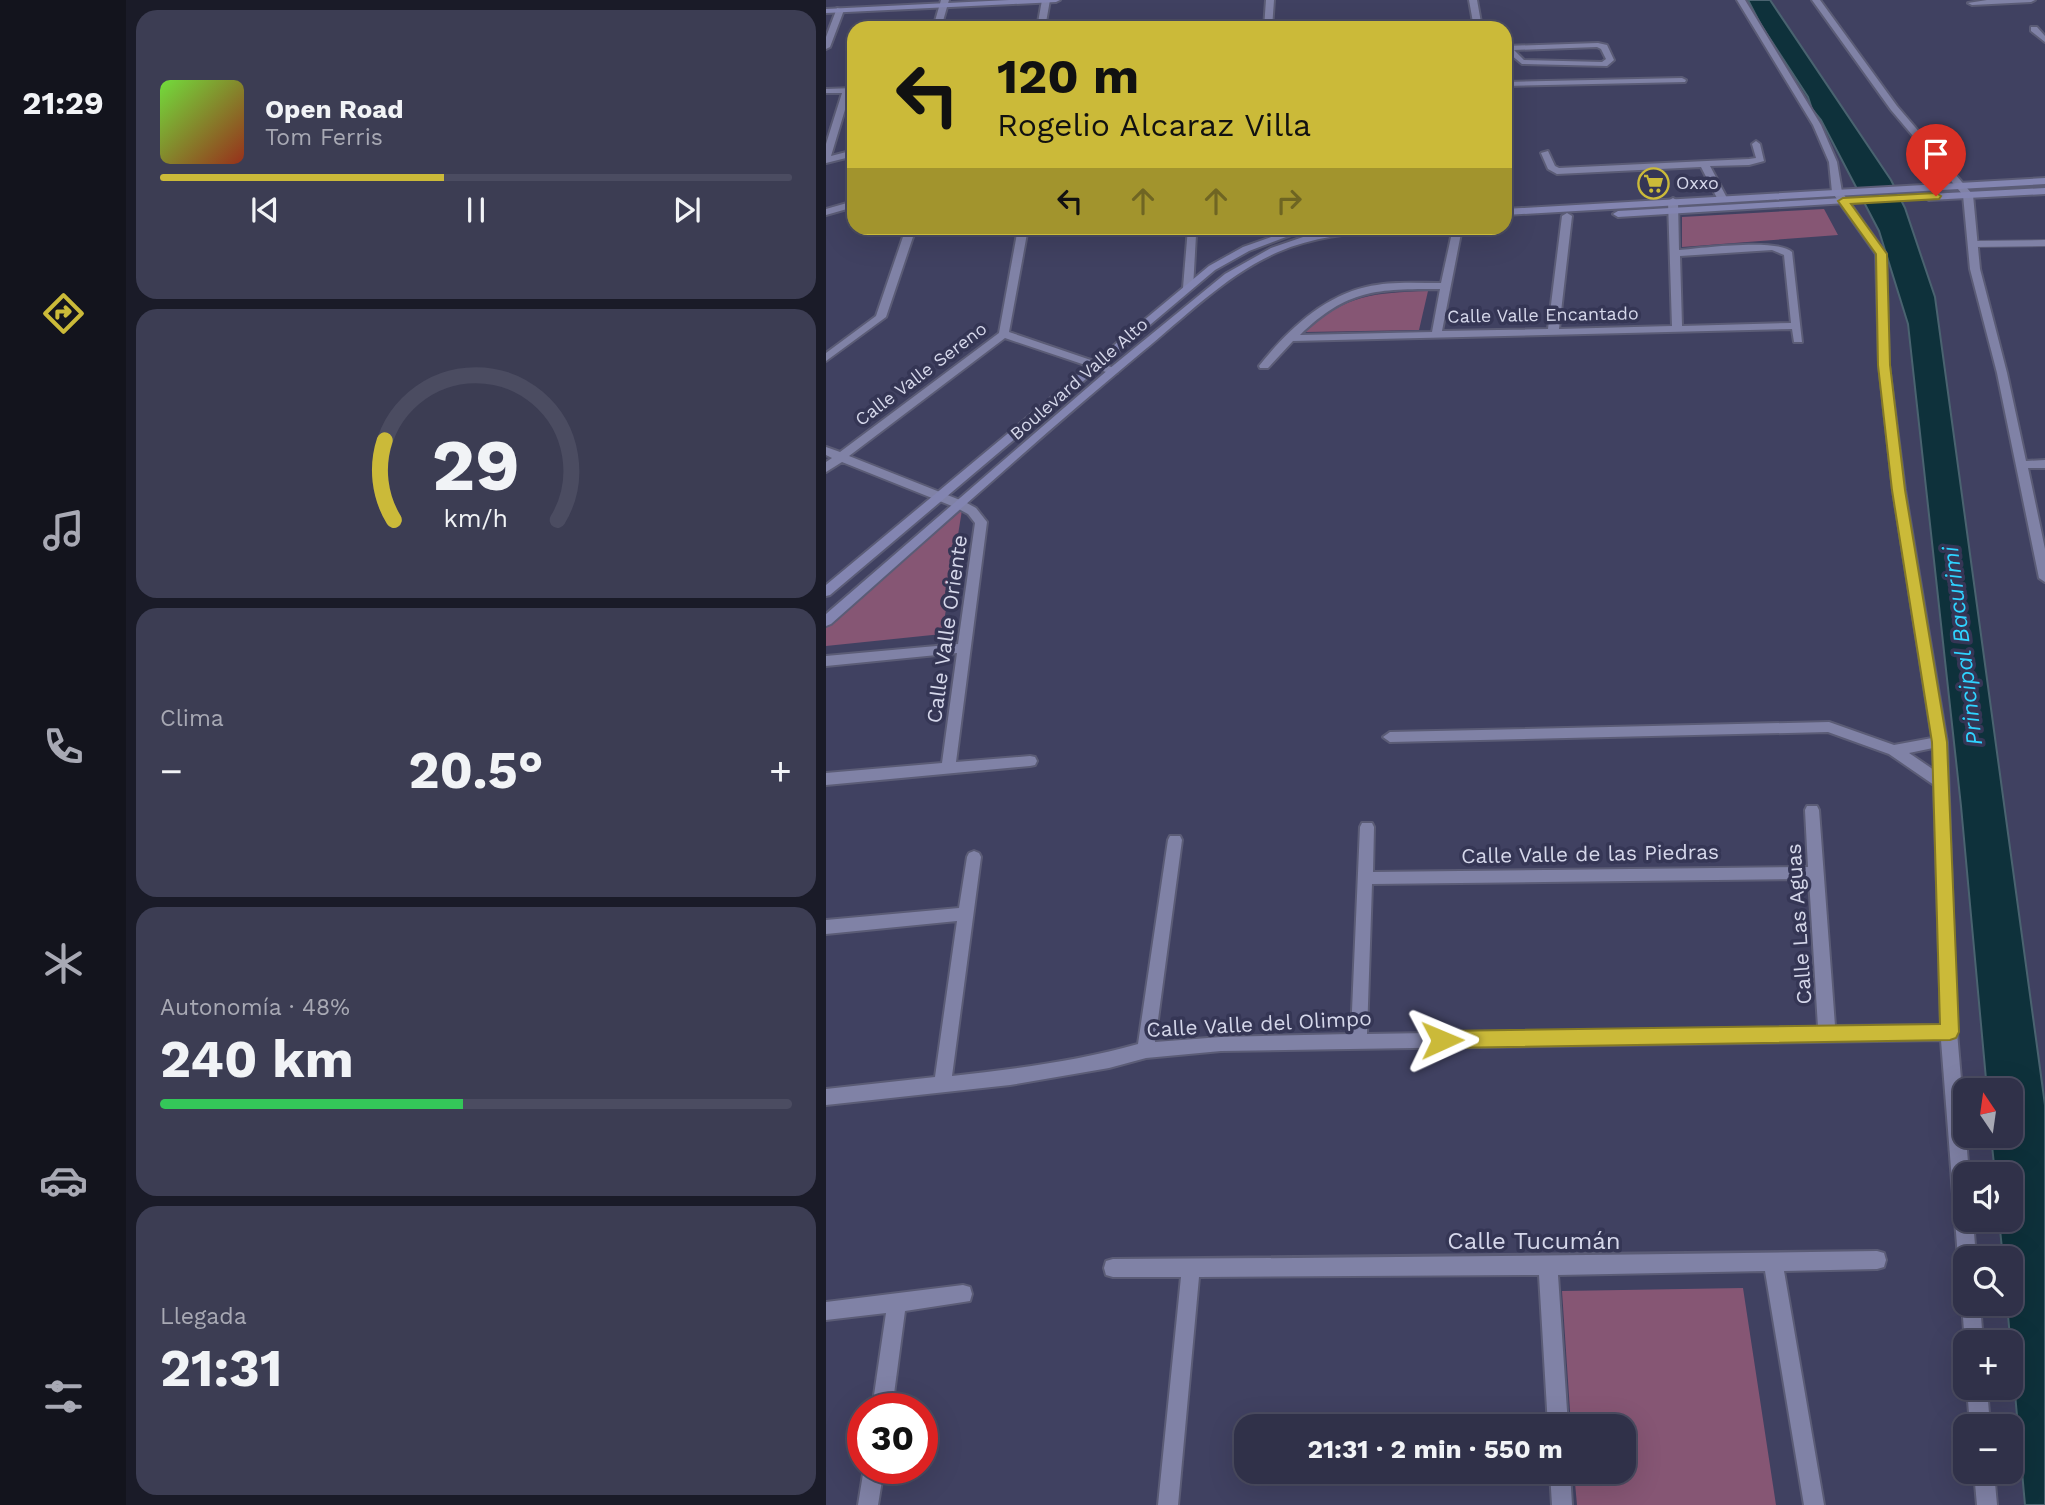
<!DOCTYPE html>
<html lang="es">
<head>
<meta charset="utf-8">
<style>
	body { margin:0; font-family:"Work Sans",sans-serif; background:#3c3d53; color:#f1f3f6; height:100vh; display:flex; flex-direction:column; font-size:26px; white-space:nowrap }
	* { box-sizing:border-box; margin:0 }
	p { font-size:23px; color:#a8a9b4 }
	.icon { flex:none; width:38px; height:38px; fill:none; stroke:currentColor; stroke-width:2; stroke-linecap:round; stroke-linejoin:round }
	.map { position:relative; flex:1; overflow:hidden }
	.sheet { display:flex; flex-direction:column; gap:10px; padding:10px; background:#1a1b28; width:700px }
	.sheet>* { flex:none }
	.top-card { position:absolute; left:21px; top:21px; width:665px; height:214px; border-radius:21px; box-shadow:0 7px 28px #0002,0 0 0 2px #4b4c61; background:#cbba39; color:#111; overflow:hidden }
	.needle { width:46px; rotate:347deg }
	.controls { position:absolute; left:1127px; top:1078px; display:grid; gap:14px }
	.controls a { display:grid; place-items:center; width:70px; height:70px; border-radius:14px; background:#303149; box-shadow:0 7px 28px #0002,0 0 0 2px #4b4c61; font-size:35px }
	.speed { position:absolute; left:21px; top:1393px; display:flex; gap:14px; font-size:35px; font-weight:700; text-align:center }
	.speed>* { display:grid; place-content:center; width:91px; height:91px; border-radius:50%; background:#303149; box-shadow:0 7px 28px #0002,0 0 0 2px #4b4c61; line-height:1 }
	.speed .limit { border:10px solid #d22; background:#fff; color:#111 }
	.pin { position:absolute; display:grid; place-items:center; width:60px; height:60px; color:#fff; margin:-72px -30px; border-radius:50% 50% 50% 0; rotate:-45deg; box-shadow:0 0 7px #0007 }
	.pin .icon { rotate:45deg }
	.me { position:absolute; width:77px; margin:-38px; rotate:89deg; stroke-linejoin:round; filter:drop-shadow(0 0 5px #0008) }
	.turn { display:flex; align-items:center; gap:24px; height:147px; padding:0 35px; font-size:32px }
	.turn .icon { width:91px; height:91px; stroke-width:2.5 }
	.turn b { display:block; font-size:49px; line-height:60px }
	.lanes { display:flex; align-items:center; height:66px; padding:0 35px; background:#0003; justify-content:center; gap:35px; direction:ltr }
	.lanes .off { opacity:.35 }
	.big { font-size:52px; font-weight:700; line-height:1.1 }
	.sheet .card { flex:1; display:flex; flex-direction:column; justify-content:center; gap:10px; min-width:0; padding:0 24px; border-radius:21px; background:#3c3d53 }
	.sheet .dial { align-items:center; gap:0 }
	.dial svg { height:182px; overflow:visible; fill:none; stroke:#4b4c61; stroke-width:7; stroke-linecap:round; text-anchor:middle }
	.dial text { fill:#f1f3f6; stroke:none }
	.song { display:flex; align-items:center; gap:21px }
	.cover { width:84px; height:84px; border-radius:10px; background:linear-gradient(135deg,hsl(100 70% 55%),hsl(10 70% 35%)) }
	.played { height:7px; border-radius:4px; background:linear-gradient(90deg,#cbba39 45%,#4b4c61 45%) }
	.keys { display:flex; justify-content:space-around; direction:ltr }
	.heat { display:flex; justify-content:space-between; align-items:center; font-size:38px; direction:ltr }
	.charge { height:10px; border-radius:5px; background:linear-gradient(90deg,#34c759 48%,#4b4c61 0) }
	.trip { position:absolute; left:408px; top:1414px; width:402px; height:70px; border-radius:21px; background:#303149; box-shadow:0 7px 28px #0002,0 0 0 2px #4b4c61; font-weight:700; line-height:70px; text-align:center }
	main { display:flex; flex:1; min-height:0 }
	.dock { display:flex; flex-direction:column; width:126px; justify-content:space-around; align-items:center; background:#13141d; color:#a8a9b4 }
	.dock .icon { width:49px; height:49px }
	.dock .selected { color:#cbba39 }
	.dock b { font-size:32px; color:#f1f3f6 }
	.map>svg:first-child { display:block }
	.green { fill:#865674 }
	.water { fill:#0e313b; stroke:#4a6370; stroke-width:2 }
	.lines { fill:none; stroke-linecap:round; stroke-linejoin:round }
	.lane-casing { stroke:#5b5c76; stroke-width:8 }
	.street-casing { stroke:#5b5c76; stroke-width:4 }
	.secondary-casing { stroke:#5b5c76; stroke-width:4 }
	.lane { stroke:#8082a6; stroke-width:6 }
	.street { fill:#8082a6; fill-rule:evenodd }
	.secondary { fill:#8385b1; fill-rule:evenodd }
	.route { fill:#cbba39; stroke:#847925; stroke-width:2 }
	.labels { text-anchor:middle; stroke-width:7; stroke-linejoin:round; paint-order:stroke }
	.far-poi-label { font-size:18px; fill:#d5d7ea; stroke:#353655; text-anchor:start }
	.far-street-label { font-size:18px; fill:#d5d7ea; stroke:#353655 }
	.street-label { font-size:21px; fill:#d5d7ea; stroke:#353655 }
	.water-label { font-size:23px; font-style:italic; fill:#2fd3ff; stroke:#353655 }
	.near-street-label { font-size:24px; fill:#d5d7ea; stroke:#353655 }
</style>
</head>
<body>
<main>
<nav class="dock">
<b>21:29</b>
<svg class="icon selected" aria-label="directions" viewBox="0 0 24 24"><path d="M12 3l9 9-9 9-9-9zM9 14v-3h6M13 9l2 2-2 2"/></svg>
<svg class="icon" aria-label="music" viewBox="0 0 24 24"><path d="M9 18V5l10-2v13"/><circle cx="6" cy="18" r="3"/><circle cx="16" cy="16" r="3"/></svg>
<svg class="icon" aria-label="phone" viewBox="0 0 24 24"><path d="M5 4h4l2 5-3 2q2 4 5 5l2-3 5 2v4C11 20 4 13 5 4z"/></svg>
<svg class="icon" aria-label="climate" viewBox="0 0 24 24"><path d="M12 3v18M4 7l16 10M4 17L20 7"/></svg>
<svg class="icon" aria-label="car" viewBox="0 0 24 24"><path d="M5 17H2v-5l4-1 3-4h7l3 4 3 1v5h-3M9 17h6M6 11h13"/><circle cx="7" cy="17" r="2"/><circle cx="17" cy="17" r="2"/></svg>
<svg class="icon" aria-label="filters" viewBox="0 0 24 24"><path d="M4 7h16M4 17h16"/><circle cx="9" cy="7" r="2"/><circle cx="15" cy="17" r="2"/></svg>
</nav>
<section class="sheet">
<div class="card">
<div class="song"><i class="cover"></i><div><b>Open Road</b><p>Tom Ferris</p></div></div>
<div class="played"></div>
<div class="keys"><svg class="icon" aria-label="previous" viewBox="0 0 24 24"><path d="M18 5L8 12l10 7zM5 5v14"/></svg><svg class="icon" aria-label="pause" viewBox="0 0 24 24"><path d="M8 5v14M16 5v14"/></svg><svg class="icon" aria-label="next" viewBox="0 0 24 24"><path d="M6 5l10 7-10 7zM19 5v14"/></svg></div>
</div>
<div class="card dial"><svg viewBox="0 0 100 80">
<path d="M14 69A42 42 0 1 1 86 69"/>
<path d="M14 69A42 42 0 0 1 10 34" stroke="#cbba39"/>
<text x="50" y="56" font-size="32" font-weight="700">29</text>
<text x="50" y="72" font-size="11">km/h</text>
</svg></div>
<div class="card"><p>Clima</p>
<div class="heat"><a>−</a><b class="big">20.5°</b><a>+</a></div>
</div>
<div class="card"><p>Autonomía · 48%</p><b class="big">240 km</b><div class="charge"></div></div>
<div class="card"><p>Llegada</p><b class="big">21:31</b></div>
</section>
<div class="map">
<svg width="1219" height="1505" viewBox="0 0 1219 1505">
	<rect width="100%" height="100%" fill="#404161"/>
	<!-- green -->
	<path class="green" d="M998,209L1012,235L856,247V217Z
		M602,291L593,330L479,332C520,294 548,293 602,291Z
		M136,510L116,634L0,646V628Z
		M917,1288L950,1505H751L748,1472H798V1426H745L736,1291Z"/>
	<!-- water -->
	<path class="water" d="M922,0H944L1065,180L1079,208L1109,297L1219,1105V1505H1199L1181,1304H1185V1258H1177L1173,1220H1185V1174H1169L1165,1136H1185V1090H1161L1135,806L1082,324L1053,231L995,120L986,109L982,97L935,25Z"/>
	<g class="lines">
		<defs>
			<path id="lane" d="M1148,244L1219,243"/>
			<path id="street" d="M115,0H123L115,28H107Z
				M216,0H224L219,28H211Z
				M440,0H448L446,28H438Z
				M643,0H651L656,28H648Z
				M911,0H919L995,125L1011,162L1016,192L1060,254L1063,365L1079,490L1121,742L1131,1032L1143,1174H1139V1220H1147L1150,1258H1139V1266L1134,1265L1132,1258L1115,1040L395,1051L320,1058L283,1068L184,1085L0,1105V1089L109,1077L131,921L0,934V920L133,908L141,857L143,853L148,851L153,853L155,857L126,1076C188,1069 252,1061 312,1044L342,840L344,836H354L356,840L329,1042L395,1037L525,1034L534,827L536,823H546L548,827L547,872L982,867L979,810L981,806H991L993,810L1009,1026L1115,1025L1108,785L1063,754L1002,732L564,742L557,737L564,732L1003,722L1068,745L1106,738L1067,490L1053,365L1050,254L1006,192L1003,162L987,125ZM1107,748L1108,770L1083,753ZM983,879L992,1027L541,1034L546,884Z
				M986,0H994L1071,106L1147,195L1154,269L1181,373L1200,461L1219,460V468H1202L1219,549V582L1213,578L1171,373L1144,269L1137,195L1065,110Z
				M1161,0H1209L1205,2L1146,5L1142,3Z
				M11,8L18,10L4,47L0,49V37Z
				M1205,27H1211L1219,36V42L1205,31Z
				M772,43L781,45L788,60L781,66L696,64L679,50V46ZM771,47L775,49L780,59L776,62L698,60L688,50Z
				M856,78L860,80L859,82L679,86V82Z
				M28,88V92L24,93L5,156L28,150V156L0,163V144L16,93H0V89Z
				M930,141L934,144L938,161L923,165L884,166L901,198L896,201L891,198L875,167L731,174L722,169L715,153L722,151L729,166L733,168L923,159L930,158L926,144Z
				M847,198L852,201L853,250C876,248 952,238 966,252L976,342H968L966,329L467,341L442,368H434L433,366C460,332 496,297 540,287C564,281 590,283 615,283L627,228H636L616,331L722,329L736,216L741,213L746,216L733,329L846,326L842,201ZM946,250L958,255L965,323L856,326L854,256ZM614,289L606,332L474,335C521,289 551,289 614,289Z
				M28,201V207L0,215V209Z
				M80,228H90L60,317L0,361V353L50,316Z
				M192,228H202L183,332L291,369V373H283L179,338L23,456L139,502L150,508L161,522L130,762L204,756L209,757L211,761L209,765L204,766L0,785V773L116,763L131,653L0,666V656L132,644L149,523L142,514L131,508L16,462L0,472V462L6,458L0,455V447L14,452L173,333Z
				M362,228L371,229L444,228L439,231L370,235L367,288L362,291L357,288Z
				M449,228H480C473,233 456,233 449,228Z
				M1051,1251L1058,1253L1060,1260L1058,1267L1051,1269L958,1271L998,1505H978L939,1271L732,1275L742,1426H722L713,1275L373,1277L352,1505H332L355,1277H287L280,1275L278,1268L280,1261L287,1259C541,1258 796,1255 1051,1251Z
				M137,1285L144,1287L146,1294L144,1301L79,1311L66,1409H46L60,1313L0,1320V1302Z
				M1138,1297L1139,1304H1154L1157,1342L1139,1344L1136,1304Z
				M1141,1388H1161L1164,1426H1144Z
				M38,1468H58L52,1505H32Z
				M724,1472H744L746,1505H726Z
				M1148,1472H1168L1171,1505H1151Z"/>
			<path id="secondary" d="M183,0H234L230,2L0,13V9Z
				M1219,178V184L679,215V209Z
				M1219,188V194L1103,200L1098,197L1103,194Z
				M1034,197L1037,198V202L792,217L787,214L792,211Z
				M471,228H484L423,251L389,270L4,595L0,596V585L383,266L417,247Z
				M515,228H566L561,231C523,233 487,237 452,252C401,274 359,317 316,352C210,440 108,533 5,624L0,626V614L283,369L399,274L445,248L480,236Z"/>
		</defs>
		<!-- lane casing -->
		<use href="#lane" class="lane-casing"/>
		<!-- street casing -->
		<use href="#street" class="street-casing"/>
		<!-- secondary casing -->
		<use href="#secondary" class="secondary-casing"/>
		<!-- lane -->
		<use href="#lane" class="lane"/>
		<!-- street -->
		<use href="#street" class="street"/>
		<!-- secondary -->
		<use href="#secondary" class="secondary"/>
	</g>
	<!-- route -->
	<path class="route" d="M1110,193L1115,196L1113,199L1025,204L1061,254L1064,365L1079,490L1121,742L1133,1032L1130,1038L1124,1040L616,1048L609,1046L606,1040L609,1034L616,1031L1114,1024L1106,742L1066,490L1052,365L1050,254L1012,201L1017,198Z"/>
	<!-- icons -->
	<defs>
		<symbol id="supermarket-ring" viewBox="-11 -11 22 22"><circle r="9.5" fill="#353655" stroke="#cbba39" stroke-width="1.5"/><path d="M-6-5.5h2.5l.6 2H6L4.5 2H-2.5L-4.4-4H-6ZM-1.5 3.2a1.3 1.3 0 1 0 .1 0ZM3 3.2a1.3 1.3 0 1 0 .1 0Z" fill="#cbba39"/></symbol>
	</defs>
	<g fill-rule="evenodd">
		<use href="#supermarket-ring" x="810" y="166" width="35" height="35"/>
	</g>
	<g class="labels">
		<!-- far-poi labels -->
		<g class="far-poi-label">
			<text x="850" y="189">Oxxo</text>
		</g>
		<!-- far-street labels -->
		<g class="far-street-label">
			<text transform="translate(717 315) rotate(-1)" y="6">Calle Valle Encantado</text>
			<text transform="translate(95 374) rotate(-37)" y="6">Calle Valle Sereno</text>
			<text transform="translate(253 379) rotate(-41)" y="6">Boulevard Valle Alto</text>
		</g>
		<!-- street labels -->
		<g class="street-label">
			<text transform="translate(121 629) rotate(-82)" y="7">Calle Valle Oriente</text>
			<text transform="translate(764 854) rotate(-1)" y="7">Calle Valle de las Piedras</text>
			<text transform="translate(973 924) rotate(-94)" y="7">Calle Las Aguas</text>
			<text transform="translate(433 1024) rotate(-3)" y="7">Calle Valle del Olimpo</text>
		</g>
		<!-- water labels -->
		<g class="water-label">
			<text transform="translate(1136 646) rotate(-97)" y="8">Principal Bacurimi</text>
		</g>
		<!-- near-street labels -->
		<g class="near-street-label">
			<text x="708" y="1249">Calle Tucumán</text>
		</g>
	</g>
</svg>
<div class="controls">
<a><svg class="needle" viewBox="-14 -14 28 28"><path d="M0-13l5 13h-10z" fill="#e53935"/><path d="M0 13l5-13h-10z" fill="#a8a9b4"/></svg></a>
<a><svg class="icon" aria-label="sound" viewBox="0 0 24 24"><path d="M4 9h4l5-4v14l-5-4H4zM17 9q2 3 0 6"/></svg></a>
<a><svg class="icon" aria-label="search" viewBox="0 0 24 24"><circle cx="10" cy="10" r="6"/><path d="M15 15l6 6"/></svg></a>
<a>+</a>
<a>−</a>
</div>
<div class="speed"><div class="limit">30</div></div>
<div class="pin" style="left:1110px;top:196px;background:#d93025"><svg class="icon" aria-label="arrive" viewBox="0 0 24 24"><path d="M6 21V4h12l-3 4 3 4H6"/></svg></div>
<svg class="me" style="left:616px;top:1040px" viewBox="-20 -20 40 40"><path d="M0-17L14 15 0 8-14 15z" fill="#cbba39" stroke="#fff" stroke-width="4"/></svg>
<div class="trip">21:31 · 2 min · 550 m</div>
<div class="top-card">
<div class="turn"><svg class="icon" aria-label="left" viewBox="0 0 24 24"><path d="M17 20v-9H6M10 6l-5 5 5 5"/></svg><div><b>120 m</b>Rogelio Alcaraz Villa</div></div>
<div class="lanes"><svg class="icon" aria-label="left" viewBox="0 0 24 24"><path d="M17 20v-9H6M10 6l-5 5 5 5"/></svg><svg class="icon off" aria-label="ahead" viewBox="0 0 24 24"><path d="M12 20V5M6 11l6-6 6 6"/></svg><svg class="icon off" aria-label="ahead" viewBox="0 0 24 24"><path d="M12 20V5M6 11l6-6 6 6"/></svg><svg class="icon off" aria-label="right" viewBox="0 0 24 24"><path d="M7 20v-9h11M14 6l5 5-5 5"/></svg></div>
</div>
</div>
</main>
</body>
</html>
